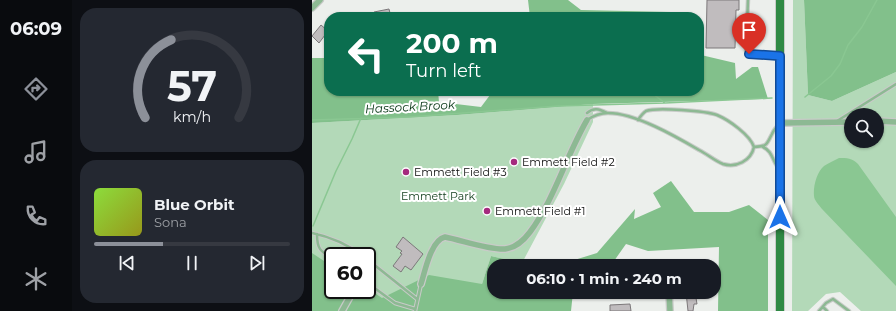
<!DOCTYPE html>
<html lang="en">
<head>
<meta charset="utf-8">
<style>
	body { margin:0; font-family:Montserrat,sans-serif; background:#242831; color:#f1f3f6; height:100vh; display:flex; flex-direction:column; font-size:15px; white-space:nowrap }
	* { box-sizing:border-box; margin:0 }
	p { font-size:13px; color:#9ea1a6 }
	.icon { flex:none; width:22px; height:22px; fill:none; stroke:currentColor; stroke-width:2; stroke-linecap:round; stroke-linejoin:round }
	.map { position:relative; flex:1; overflow:hidden }
	.details { display:flex; flex-direction:column; gap:8px; padding:8px; background:#0d0f14; width:240px }
	.details>* { flex:none }
	.banner { position:absolute; left:12px; top:12px; width:380px; height:84px; border-radius:16px; box-shadow:0 1px 3px #0004; background:#0b6e4f; color:#fff; overflow:hidden }
	.controls { position:absolute; left:532px; top:108px; display:grid; gap:8px }
	.controls a { display:grid; place-items:center; width:40px; height:40px; border-radius:50%; background:#171b24; box-shadow:0 1px 3px #0004; font-size:20px }
	.speed { position:absolute; left:12px; top:247px; display:flex; gap:8px; font-size:20px; font-weight:700; text-align:center }
	.speed>* { display:grid; place-content:center; width:52px; height:52px; border-radius:50%; background:#171b24; box-shadow:0 1px 3px #0004; line-height:1 }
	.speed .limit { border:2px solid #111; border-radius:6px; background:#fff; color:#111 }
	.pin { position:absolute; display:grid; place-items:center; width:34px; height:34px; color:#fff; margin:-41px -17px; border-radius:50% 50% 50% 0; rotate:-45deg; box-shadow:0 0 4px #0007 }
	.pin .icon { rotate:45deg }
	.me { position:absolute; width:44px; margin:-22px; rotate:0deg; stroke-linejoin:round; filter:drop-shadow(0 0 3px #0008) }
	.turn { display:flex; align-items:center; gap:14px; height:84px; padding:0 16px; font-size:18px }
	.turn .icon { width:52px; height:52px; stroke-width:2.5 }
	.turn b { display:block; font-size:28px; line-height:34px }
	.details .widget { flex:1; display:flex; flex-direction:column; justify-content:center; gap:6px; min-width:0; padding:0 14px; border-radius:16px; background:#242831 }
	.details .dial { align-items:center; gap:0 }
	.dial svg { height:104px; overflow:visible; fill:none; stroke:#363941; stroke-width:7; stroke-linecap:round; text-anchor:middle }
	.dial text { fill:#f1f3f6; stroke:none }
	.song { display:flex; align-items:center; gap:12px }
	.cover { width:48px; height:48px; border-radius:6px; background:linear-gradient(135deg,hsl(90 70% 55%),hsl(60 70% 35%)) }
	.played { height:4px; border-radius:2px; background:linear-gradient(90deg,#8c9099 35%,#363941 35%) }
	.keys { display:flex; justify-content:space-around; direction:ltr }
	.trip { position:absolute; left:175px; top:259px; width:234px; height:40px; border-radius:16px; background:#171b24; box-shadow:0 1px 3px #0004; font-weight:700; line-height:40px; text-align:center }
	main { display:flex; flex:1; min-height:0 }
	.menu { display:flex; flex-direction:column; width:72px; justify-content:space-around; align-items:center; background:#090b0e; color:#9ea1a6 }
	.menu .icon { width:28px; height:28px }
	.menu .on { color:#8c9099 }
	.menu b { font-size:18px; color:#f1f3f6 }
	.map>svg:first-child { display:block }
	.green { fill:#b3d9b8; fill-rule:evenodd }
	.forest { fill:#82c08b }
	.water { fill:#8ac792 }
	.lines { fill:none; stroke-linecap:round; stroke-linejoin:round }
	.stream { stroke:#8ac792; stroke-width:1.5 }
	.building { fill:#c0bcbe; stroke:#7c787a }
	.lane-casing { stroke:#c8cbc8; stroke-width:4.5 }
	.street-casing { stroke:#c8cbc8; stroke-width:8 }
	.primary-casing { stroke:#c8cbc8; stroke-width:10 }
	.lane { stroke:#8db993; stroke-width:2.5 }
	.street { stroke:#8db993; stroke-width:5.5 }
	.primary { stroke:#2f8944; stroke-width:8 }
	.route-casing { stroke:#114b97; stroke-width:10 }
	.route { stroke:#1a73e8; stroke-width:7 }
	.poi-dot { fill:#a52a7e; stroke:#fff; stroke-width:1.5 }
	.labels { text-anchor:middle; stroke-width:4; stroke-linejoin:round; paint-order:stroke }
	.poi-label { font-size:11px; fill:#0b0c0b; stroke:#fff; text-anchor:start }
	.park-label { font-size:11px; fill:#0f3c1a; stroke:#fff }
	.water-label { font-size:12px; font-style:italic; fill:#033311; stroke:#fff }
</style>
</head>
<body>
<main>
<nav class="menu">
<b>06:09</b>
<svg class="icon on" aria-label="directions" viewBox="0 0 24 24"><path d="M12 3l9 9-9 9-9-9zM9 14v-3h6M13 9l2 2-2 2"/></svg>
<svg class="icon" aria-label="music" viewBox="0 0 24 24"><path d="M9 18V5l10-2v13"/><circle cx="6" cy="18" r="3"/><circle cx="16" cy="16" r="3"/></svg>
<svg class="icon" aria-label="phone" viewBox="0 0 24 24"><path d="M5 4h4l2 5-3 2q2 4 5 5l2-3 5 2v4C11 20 4 13 5 4z"/></svg>
<svg class="icon" aria-label="climate" viewBox="0 0 24 24"><path d="M12 3v18M4 7l16 10M4 17L20 7"/></svg>
</nav>
<section class="details">
<div class="widget dial"><svg viewBox="0 0 100 80">
<path d="M14 69A42 42 0 1 1 86 69"/>
<path d="M14 69A42 42 0 0 1 34 9" stroke="#8c9099"/>
<text x="50" y="56" font-size="32" font-weight="700">57</text>
<text x="50" y="72" font-size="11">km/h</text>
</svg></div>
<div class="widget">
<div class="song"><i class="cover"></i><div><b>Blue Orbit</b><p>Sona</p></div></div>
<div class="played"></div>
<div class="keys"><svg class="icon" aria-label="previous" viewBox="0 0 24 24"><path d="M18 5L8 12l10 7zM5 5v14"/></svg><svg class="icon" aria-label="pause" viewBox="0 0 24 24"><path d="M8 5v14M16 5v14"/></svg><svg class="icon" aria-label="next" viewBox="0 0 24 24"><path d="M6 5l10 7-10 7zM19 5v14"/></svg></div>
</div>
</section>
<div class="map">
<svg width="584" height="311" viewBox="0 0 584 311">
	<rect width="100%" height="100%" fill="#ecefec"/>
	<!-- green -->
	<path class="green" d="M481,0H492L496,95L520,101L584,72V311H549L528,292L514,294L496,311H480ZM539,115H565V141H539Z
		M281,104V122L252,184L210,263L179,256L170,284L106,311H0V123L145,115ZM21,256H55V290H21Z"/>
	<!-- forest -->
	<path class="forest" d="M216,0H256L269,10L359,12L364,17H218Z
		M492,0H584V72L520,101L496,95Z
		M387,40L389,41V55L423,63L424,79L440,67H446L456,99L281,104L145,115L0,123V58H17V91H126L127,102L169,107L181,91H387Z
		M359,181L382,212H417L437,205L456,220V311H406L407,247L336,251L314,244L302,261L281,266H260L259,261L285,253L323,209L322,219L349,207L341,193Z
		M0,253L21,267V290H55V288L70,298L117,275L170,284L179,256L210,263L230,266H182V292H261L259,311H0Z"/>
	<!-- water -->
	<path class="water" d="M527,158C535,158 540,158 546,164L584,217V286L510,209C507,205 502,200 502,196C501,186 505,172 512,166C516,163 522,161 527,158Z"/>
	<g class="lines">
		<!-- stream -->
		<path class="stream" d="M337,91L353,103
			M493,97L519,76L528,64L536,45L550,27L565,0
			M0,120L97,117L246,106L353,103L460,98
			M1,226L24,171L40,139L49,118"/>
	</g>
	<!-- building -->
	<path class="building" d="M395,0H427V10H424L423,48H394Z
		M77,9L79,17H63L62,12Z
		M9,25L16,31L7,43L0,36Z
		M91,237L111,254L99,270L93,266L89,272L81,266L90,254L88,253L90,251L84,247Z
		M374,292H383L385,304H382L381,311H376Z
		M318,304L319,311H298V305Z"/>
	<g class="lines">
		<defs>
			<path id="lane" d="M436,0L434,51L439,54L467,56
				M275,113C282,107 287,109 295,113
				M275,120C281,116 288,113 296,113C323,113 363,136 387,150C395,154 403,161 411,164C424,168 439,161 442,147
				M326,120C328,117 331,113 334,111C345,107 394,111 405,115C417,120 438,135 442,147
				M525,121L584,84
				M442,147C456,146 454,145 460,134C461,131 464,128 466,125
				M451,147C460,151 460,159 465,166
				M0,233C19,237 35,244 51,256
				M5,234C5,249 8,251 21,259
				M55,259L105,299
				M57,284L83,303L103,309
				M511,307L515,311
				M103,311L109,284
				M507,311L514,303L521,299L537,311"/>
			<path id="street" d="M0,8L8,0
				M565,121L584,122
				M468,123L539,122
				M353,265V266
				M109,284C113,271 119,240 133,237C149,240 177,250 193,249C203,248 212,240 218,232C243,198 254,156 275,120
				M55,285L57,284
				M357,292L358,311
				M30,311L39,295L46,290"/>
			<path id="primary" d="M468,311V0"/>
		</defs>
		<!-- lane casing -->
		<use href="#lane" class="lane-casing"/>
		<!-- street casing -->
		<use href="#street" class="street-casing"/>
		<!-- primary casing -->
		<use href="#primary" class="primary-casing"/>
		<!-- lane -->
		<use href="#lane" class="lane"/>
		<!-- street -->
		<use href="#street" class="street"/>
		<!-- primary -->
		<use href="#primary" class="primary"/>
	</g>
	<g class="lines">
		<defs>
			<path id="route" d="M437,54L468,56V217"/>
		</defs>
		<!-- route casing -->
		<use href="#route" class="route-casing"/>
		<!-- route -->
		<use href="#route" class="route"/>
	</g>
	<!-- markers -->
	<g class="poi-dot">
		<circle cx="202" cy="162" r="4"/>
		<circle cx="94" cy="172" r="4"/>
		<circle cx="175" cy="211" r="4"/>
	</g>
	<g class="labels">
		<!-- poi labels -->
		<g class="poi-label">
			<text x="210" y="166">Emmett Field #2</text>
			<text x="102" y="176">Emmett Field #3</text>
			<text x="183" y="215">Emmett Field #1</text>
		</g>
		<!-- park labels -->
		<g class="park-label">
			<text x="126" y="200">Emmett Park</text>
		</g>
		<!-- water labels -->
		<g class="water-label">
			<text transform="translate(98 107) rotate(-3)" y="4">Hassock Brook</text>
		</g>
	</g>
</svg>
<div class="controls">
<a><svg class="icon" aria-label="search" viewBox="0 0 24 24"><circle cx="10" cy="10" r="6"/><path d="M15 15l6 6"/></svg></a>
</div>
<div class="speed"><div class="limit">60</div></div>
<div class="pin" style="left:437px;top:54px;background:#d93025"><svg class="icon" aria-label="arrive" viewBox="0 0 24 24"><path d="M6 21V4h12l-3 4 3 4H6"/></svg></div>
<svg class="me" style="left:468px;top:217px" viewBox="-20 -20 40 40"><path d="M0-17L14 15 0 8-14 15z" fill="#1a73e8" stroke="#fff" stroke-width="4"/></svg>
<div class="trip">06:10 · 1 min · 240 m</div>
<div class="banner">
<div class="turn"><svg class="icon" aria-label="left" viewBox="0 0 24 24"><path d="M17 20v-9H6M10 6l-5 5 5 5"/></svg><div><b>200 m</b>Turn left</div></div>
</div>
</div>
</main>
</body>
</html>
